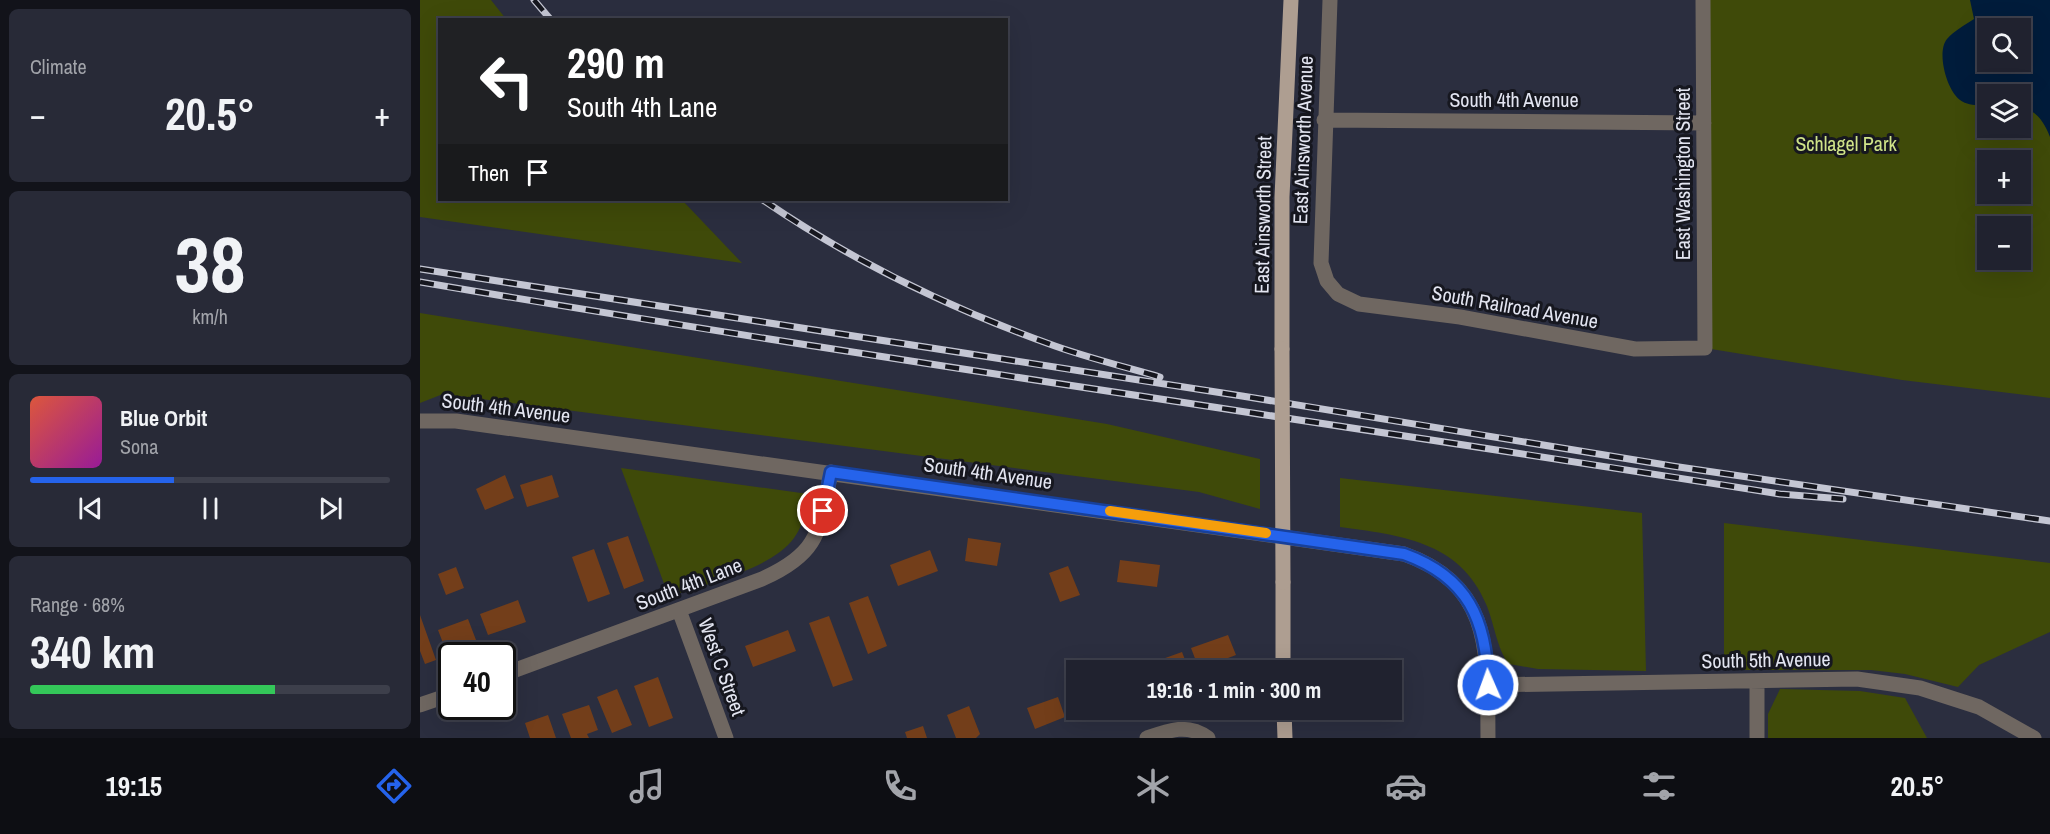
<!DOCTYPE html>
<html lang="en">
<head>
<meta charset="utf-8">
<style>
	body { margin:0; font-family:"Archivo Narrow",sans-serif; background:#282a37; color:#f1f3f6; height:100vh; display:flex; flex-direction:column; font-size:22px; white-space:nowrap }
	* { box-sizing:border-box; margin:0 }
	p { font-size:20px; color:#a2a4aa }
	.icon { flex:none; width:33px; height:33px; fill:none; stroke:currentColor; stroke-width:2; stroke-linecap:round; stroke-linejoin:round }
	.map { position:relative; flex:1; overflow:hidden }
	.side { display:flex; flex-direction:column; gap:9px; padding:9px; background:#12131a; width:420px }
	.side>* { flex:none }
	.guide { position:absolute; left:18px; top:18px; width:570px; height:183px; border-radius:0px; box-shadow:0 6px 24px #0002,0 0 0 2px #3d3f4b; background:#202124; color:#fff; overflow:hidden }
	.controls { position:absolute; left:1557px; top:18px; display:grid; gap:12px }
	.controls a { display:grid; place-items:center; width:54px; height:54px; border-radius:0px; background:#20222f; box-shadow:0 6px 24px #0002,0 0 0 2px #3d3f4b; font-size:30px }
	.speed { position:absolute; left:18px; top:642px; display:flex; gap:12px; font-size:30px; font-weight:700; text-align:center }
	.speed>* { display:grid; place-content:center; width:78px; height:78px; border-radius:50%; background:#20222f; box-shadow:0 6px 24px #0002,0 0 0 2px #3d3f4b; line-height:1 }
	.speed .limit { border:3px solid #111; border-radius:9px; background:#fff; color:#111 }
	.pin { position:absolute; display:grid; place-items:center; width:51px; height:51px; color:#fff; margin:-26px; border:3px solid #fff; border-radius:50%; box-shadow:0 2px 6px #0007 }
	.me { position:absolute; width:66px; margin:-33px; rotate:358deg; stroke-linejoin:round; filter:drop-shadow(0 0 4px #0008) }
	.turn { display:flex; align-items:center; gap:21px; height:126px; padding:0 30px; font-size:27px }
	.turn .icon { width:78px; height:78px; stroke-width:2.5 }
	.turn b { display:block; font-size:42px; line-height:51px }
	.then { display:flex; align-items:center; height:57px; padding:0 30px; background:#0003; gap:12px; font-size:22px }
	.big { font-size:45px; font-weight:700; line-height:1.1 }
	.side .widget { flex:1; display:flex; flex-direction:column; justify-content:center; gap:9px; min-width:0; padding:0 21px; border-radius:9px; background:#282a37 }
	.side .dial { align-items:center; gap:0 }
	.dial b { font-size:78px; line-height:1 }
	.song { display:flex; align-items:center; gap:18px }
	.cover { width:72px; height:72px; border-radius:9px; background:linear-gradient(135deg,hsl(10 70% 55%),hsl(300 70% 35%)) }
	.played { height:6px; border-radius:3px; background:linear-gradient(90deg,#2563eb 40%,#3d3f4b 40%) }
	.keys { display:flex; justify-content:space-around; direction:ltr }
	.heat { display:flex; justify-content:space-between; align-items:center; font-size:33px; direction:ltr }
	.charge { height:9px; border-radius:4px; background:linear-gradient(90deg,#34c759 68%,#3d3f4b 0) }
	.trip { position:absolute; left:646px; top:660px; width:336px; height:60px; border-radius:0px; background:#20222f; box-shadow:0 6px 24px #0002,0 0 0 2px #3d3f4b; font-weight:700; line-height:60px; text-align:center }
	.tabs { display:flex; height:96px; justify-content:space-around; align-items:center; background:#0d0e13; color:#a2a4aa }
	.tabs .icon { width:42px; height:42px }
	.tabs .selected { color:#2563eb }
	.tabs b { font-size:27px; color:#f1f3f6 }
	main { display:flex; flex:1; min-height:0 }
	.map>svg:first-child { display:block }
	.green { fill:#3f4a09; fill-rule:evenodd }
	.water { fill:#001c3b; fill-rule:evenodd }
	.building { fill:#733e1a }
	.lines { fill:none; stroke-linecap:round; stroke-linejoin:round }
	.minor { stroke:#6f6761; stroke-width:15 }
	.major { stroke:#ae9e91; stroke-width:15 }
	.rail-casing { stroke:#c4c6d3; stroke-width:7 }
	.rail { stroke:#16171f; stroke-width:4.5; stroke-dasharray:14; stroke-linecap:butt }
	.major-bridge { stroke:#ae9e91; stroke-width:15 }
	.route-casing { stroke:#184099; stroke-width:15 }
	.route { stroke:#2563eb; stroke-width:10 }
	.slow { stroke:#f59e0b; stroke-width:10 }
	.labels { text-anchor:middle; stroke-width:6; stroke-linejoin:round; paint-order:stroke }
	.street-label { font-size:20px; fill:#e3e5f1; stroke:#16171f }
	.park-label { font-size:20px; fill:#d0e489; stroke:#16171f }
</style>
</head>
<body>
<main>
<section class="side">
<div class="widget"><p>Climate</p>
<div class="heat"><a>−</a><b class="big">20.5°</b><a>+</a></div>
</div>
<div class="widget dial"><b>38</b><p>km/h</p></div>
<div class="widget">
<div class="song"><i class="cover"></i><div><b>Blue Orbit</b><p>Sona</p></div></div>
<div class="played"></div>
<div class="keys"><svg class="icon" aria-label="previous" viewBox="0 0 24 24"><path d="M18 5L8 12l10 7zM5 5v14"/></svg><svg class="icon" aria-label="pause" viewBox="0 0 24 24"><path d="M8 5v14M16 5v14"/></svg><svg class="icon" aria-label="next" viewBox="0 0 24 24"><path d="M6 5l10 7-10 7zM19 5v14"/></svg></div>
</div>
<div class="widget"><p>Range · 68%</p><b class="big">340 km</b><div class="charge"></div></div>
</section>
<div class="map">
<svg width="1630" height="738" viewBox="0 0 1630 738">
	<rect width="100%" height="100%" fill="#2b2e3f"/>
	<!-- green -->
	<path class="green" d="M0,0H71L86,19L20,20V200H262L322,263L0,217Z
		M1283,0H1630V398L1482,380L1285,348ZM1568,28H1600V62H1568ZM1568,94H1600V128H1568ZM1568,160H1600V194H1568ZM1568,226H1600V260H1568Z
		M0,313L687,424L840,459V509L779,492L23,394L0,403Z
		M201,468L388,494C386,510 384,524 374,538C352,569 284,584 249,597Z
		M920,478L1222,513L1226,671L1118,669L1089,664C1077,650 1074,622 1066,604C1040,541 979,535 920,527Z
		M1304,523L1630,563V632L1559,665L1538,687L1485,674L1451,670H1304Z
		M1360,689L1440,691L1485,698L1507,738H1348V714Z"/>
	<!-- water -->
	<path class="water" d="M1550,0H1630V137C1624,122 1617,111 1601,107L1600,94H1568L1567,105C1558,105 1548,106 1540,100C1527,91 1516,52 1527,39C1534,31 1545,25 1554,19ZM1568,28H1600V62H1568Z"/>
	<!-- building -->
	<path class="building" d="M85,475L94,498L65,510L56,489Z
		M132,475L139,497L107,507L100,485Z
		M208,536L224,581L204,589L187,543Z
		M548,538L581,543L577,566L545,561Z
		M174,549L190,594L168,602L152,557Z
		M510,550L518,571L478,586L470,565Z
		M700,560L740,565L737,587L697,582Z
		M648,566L660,595L640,602L629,573Z
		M36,567L44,588L26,595L18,574Z
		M448,596L467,646L448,654L429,603Z
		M98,600L106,622L68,635L60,614Z
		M0,615L16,660L5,664L0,651Z
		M409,616L433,680L413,687L389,623Z
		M48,619L56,640L26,651L18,630Z
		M368,630L376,651L333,667L325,646Z
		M808,635L816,655L779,669L771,648Z
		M762,652L769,670H721L720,667Z
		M238,677L253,718L229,727L214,686Z
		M197,689L212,725L192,733L177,697Z
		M638,697L645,717L615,729L607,708Z
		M169,705L178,730L167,734L169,738H151L142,714Z
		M549,706L560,734L556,738H536L527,715Z
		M128,715L136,738H110L105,723Z
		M503,726L507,738H487L485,732Z"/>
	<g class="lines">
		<!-- minor -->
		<path class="minor" d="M910,0L901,263L907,281L918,294L939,304L1040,317L1215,349L1285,348L1283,0
			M904,120L1284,123
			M0,421H36L984,554C1075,586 1067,657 1068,738
			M259,610L306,738
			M82,675L342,579C401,553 399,530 411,472
			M1337,681V738
			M1067,685L1437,679L1500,688L1559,707L1614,738
			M0,705L32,694
			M727,738C749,730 768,723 788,738"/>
		<!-- major -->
		<path class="major" d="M862,349V197L871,0
			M863,670V582
			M864,710L865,738"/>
		<defs>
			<path id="rail" d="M114,0L131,20
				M343,200C432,261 534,310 635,346C669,358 705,367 740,377
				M0,269L822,396L1252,466L1630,521
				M0,282C452,359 907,422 1360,494L1423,499"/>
		</defs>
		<!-- rail casing -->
		<use href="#rail" class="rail-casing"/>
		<!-- rail -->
		<use href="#rail" class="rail"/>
		<!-- major-bridge -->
		<path class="major-bridge" d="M862,349L863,582"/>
	</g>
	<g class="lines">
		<defs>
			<path id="route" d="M403,511L411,472L984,554C1048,577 1067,620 1068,685"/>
		</defs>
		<!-- route casing -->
		<use href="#route" class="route-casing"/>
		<!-- route -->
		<use href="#route" class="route"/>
		<!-- slow -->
		<path class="slow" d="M690,511L846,533"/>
	</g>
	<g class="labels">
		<!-- street labels -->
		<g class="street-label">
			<text x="1094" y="107">South 4th Avenue</text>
			<text transform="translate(883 140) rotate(-88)" y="7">East Ainsworth Avenue</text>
			<text transform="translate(1263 174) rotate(-90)" y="7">East Washington Street</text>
			<text transform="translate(843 215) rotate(-89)" y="7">East Ainsworth Street</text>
			<text transform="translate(1095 307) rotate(10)" y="7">South Railroad Avenue</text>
			<text transform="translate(86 408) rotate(7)" y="7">South 4th Avenue</text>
			<text transform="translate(568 473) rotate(8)" y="7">South 4th Avenue</text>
			<text transform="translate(269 584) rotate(-21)" y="7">South 4th Lane</text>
			<text transform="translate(1346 660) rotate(-1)" y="7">South 5th Avenue</text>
			<text transform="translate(302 667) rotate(70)" y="7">West C Street</text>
		</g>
		<!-- park labels -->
		<g class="park-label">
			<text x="1426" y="151">Schlagel Park</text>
		</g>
	</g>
</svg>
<div class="controls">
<a><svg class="icon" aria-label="search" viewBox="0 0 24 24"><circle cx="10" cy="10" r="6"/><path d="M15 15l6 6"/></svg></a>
<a><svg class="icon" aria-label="layers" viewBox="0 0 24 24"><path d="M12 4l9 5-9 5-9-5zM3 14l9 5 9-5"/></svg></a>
<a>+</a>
<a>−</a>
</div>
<div class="speed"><div class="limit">40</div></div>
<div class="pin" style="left:403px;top:511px;background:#d93025"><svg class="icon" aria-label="arrive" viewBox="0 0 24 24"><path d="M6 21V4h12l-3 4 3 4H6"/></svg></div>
<svg class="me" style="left:1068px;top:685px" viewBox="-20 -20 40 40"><circle r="17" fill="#2563eb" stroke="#fff" stroke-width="3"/><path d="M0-11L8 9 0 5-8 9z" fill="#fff"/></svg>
<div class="trip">19:16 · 1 min · 300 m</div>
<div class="guide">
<div class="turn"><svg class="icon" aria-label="left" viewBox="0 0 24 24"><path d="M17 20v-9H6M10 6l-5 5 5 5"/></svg><div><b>290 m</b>South 4th Lane</div></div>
<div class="then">Then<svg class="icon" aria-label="arrive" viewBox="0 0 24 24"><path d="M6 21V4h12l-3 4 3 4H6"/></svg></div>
</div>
</div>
</main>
<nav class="tabs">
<b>19:15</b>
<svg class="icon selected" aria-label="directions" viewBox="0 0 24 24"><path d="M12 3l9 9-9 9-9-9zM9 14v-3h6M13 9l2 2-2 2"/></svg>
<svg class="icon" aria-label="music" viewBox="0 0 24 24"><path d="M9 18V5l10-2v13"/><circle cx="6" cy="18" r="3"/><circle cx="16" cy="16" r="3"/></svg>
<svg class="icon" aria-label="phone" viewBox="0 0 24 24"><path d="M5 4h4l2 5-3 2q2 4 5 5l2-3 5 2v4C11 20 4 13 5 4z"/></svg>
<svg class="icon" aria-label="climate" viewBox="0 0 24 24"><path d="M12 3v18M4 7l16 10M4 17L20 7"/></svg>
<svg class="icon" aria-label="car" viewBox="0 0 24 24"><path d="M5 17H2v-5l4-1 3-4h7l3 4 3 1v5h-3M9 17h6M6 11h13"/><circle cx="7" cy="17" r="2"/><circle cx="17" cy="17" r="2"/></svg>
<svg class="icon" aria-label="filters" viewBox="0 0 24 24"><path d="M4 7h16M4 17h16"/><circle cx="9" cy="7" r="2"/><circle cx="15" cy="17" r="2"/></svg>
<b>20.5°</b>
</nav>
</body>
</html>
